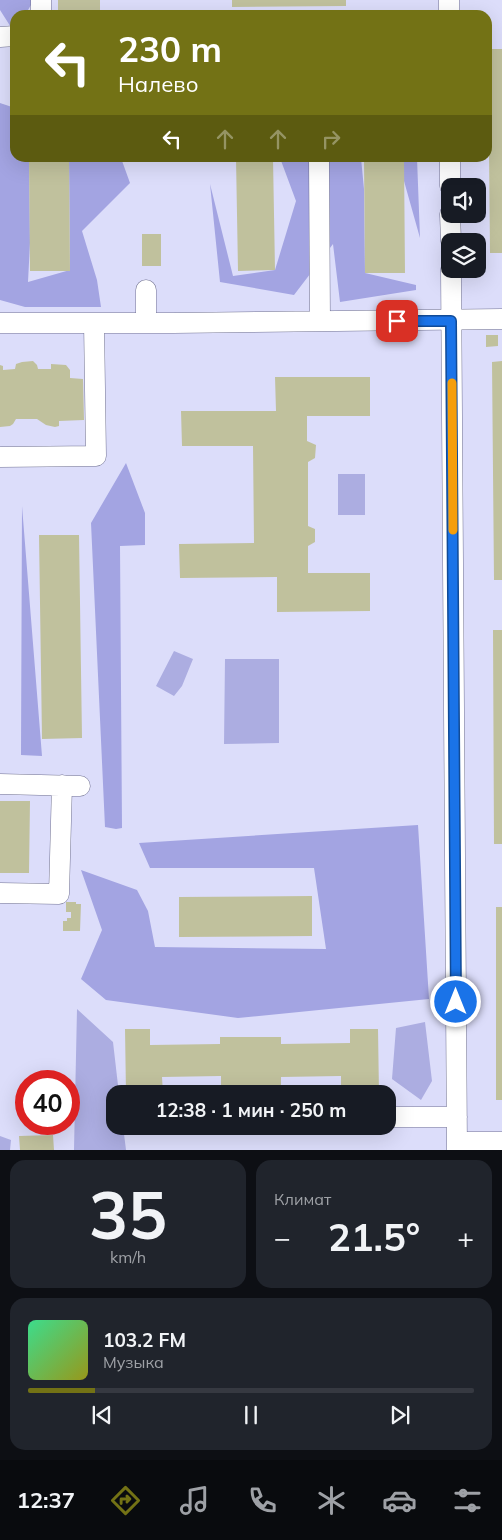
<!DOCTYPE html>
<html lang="ru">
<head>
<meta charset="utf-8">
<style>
	body { margin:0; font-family:Mulish,sans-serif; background:#20242c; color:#f1f3f6; height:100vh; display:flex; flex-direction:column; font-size:19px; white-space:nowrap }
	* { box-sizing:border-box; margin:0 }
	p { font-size:16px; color:#9ea1a6 }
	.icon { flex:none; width:28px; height:28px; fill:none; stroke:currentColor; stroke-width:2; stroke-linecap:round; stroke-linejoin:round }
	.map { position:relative; height:1150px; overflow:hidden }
	.sheet { display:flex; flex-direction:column; gap:10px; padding:10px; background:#0d0f14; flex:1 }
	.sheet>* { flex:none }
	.guide { position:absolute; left:10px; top:10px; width:482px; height:152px; border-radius:15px; box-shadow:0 5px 20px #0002; background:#737215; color:#fff; overflow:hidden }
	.tools { position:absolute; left:441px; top:178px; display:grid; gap:10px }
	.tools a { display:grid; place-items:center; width:45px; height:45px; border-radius:10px; background:#171b24; box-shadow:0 5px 20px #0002; font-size:25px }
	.speed { position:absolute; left:15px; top:1070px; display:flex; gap:10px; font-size:25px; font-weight:700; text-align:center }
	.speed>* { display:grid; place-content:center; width:65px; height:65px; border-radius:50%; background:#171b24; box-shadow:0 5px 20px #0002; line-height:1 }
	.speed .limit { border:8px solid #d22; background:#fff; color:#111 }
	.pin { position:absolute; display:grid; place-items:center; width:42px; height:42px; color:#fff; margin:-21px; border-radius:10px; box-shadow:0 2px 8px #0006 }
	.me { position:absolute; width:55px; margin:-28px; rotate:0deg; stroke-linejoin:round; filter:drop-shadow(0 0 4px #0008) }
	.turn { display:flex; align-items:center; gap:18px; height:105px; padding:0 25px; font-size:22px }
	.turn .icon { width:65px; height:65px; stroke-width:2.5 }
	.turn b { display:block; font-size:35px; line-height:42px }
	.lanes { display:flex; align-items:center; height:48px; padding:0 25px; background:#0003; justify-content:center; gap:25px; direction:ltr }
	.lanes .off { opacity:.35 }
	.big { font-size:38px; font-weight:700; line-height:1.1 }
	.sheet .card { flex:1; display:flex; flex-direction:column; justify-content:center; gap:8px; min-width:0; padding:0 18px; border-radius:15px; background:#20242c }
	.sheet .dial { align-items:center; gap:0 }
	.dial b { font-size:65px; line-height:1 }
	.song { display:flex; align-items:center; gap:15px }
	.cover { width:60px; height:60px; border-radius:8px; background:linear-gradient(135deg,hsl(150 70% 55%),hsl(60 70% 35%)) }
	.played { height:5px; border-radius:2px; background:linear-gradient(90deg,#737215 15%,#363941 15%) }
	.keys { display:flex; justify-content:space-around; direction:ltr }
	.heat { display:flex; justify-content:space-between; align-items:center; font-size:28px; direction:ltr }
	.sheet .tiles { flex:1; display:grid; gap:10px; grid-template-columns:1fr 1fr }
	.card:last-child { grid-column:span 2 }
	.trip { position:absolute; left:106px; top:1085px; width:290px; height:50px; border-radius:15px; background:#171b24; box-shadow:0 5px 20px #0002; font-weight:700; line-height:50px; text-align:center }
	.tabs { display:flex; height:80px; justify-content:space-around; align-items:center; background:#090b0e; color:#9ea1a6 }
	.tabs .icon { width:35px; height:35px }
	.tabs .selected { color:#737215 }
	.tabs b { font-size:22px; color:#f1f3f6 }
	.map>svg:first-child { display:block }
	.green { fill:#acade1 }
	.forest { fill:#a3a4e2 }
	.building { fill:#c0c19d }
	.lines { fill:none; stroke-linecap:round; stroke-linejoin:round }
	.minor-casing { stroke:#727392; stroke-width:21 }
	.minor { stroke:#fff; stroke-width:20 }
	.route-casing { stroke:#114b97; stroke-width:12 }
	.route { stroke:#1a73e8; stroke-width:9 }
	.slow { stroke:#f59e0b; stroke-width:9 }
</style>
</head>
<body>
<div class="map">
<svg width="502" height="1150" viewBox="0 0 502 1150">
	<rect width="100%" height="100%" fill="#dcddfa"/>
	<!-- green -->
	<path class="green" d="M338,474H365V515H338Z
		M174,651L193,659L182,686L174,696L156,686Z
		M225,659H279V743L224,744Z
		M77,1009L113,1042L119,1094H115V1126H123L126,1150H74Z
		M425,1022L432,1081L421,1100L392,1079L396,1028Z
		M0,1136L11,1140L10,1150H0Z"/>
	<!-- forest -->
	<path class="forest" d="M0,0H34L25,15H15V29L14,32L0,10Z
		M0,103L15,108V158H29L30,243L28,282L70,270L69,158H121L130,183L82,231L97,280L101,307H25L0,300Z
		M280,158H361L364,189L365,273L416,285V290L340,302L333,244L294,295L220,282L210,184L233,276L275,270L296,201Z
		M404,158H417L420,238L404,181Z
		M126,463L145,513V545L120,546L122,828L116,829L105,827L91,523Z
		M22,506L42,756L21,755Z
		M418,825L429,999L238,1018L106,1000L81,979L102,930L81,870L137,890L148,911L155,947L326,949L314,868H150L139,843Z"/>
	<!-- building -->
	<path class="building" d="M58,0H100V15H58Z
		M232,0H346V6L232,7Z
		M488,49H502V253H490Z
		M29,158H69L70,271H30Z
		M236,158H273L275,270L238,271Z
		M364,158H404L405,273H365Z
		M142,234H161V266H142Z
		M486,335H498V346L486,347Z
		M33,361L37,365L38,369H51V364L66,365L70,370V378L83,379L84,420L59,421V426L55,427L46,425L37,419H16L13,424L10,426L0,427V365L3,366V370L15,369L16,364L22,362Z
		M502,361V580H494L492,362Z
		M275,377H370V416H307V441L316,445L315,458L308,462V526L315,529V542L308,546V573H370V611L277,612V577L180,578L179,544L254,543L253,446H182L181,411H276Z
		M39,535H79L82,738L42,739Z
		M493,630H502V844H494Z
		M0,801H30L29,873H0Z
		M312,896V936L179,937V897Z
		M66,902H76V904H81L80,931H63V921H67V918H71V912H66Z
		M496,907H502V1100H496Z
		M125,1029H150V1045L220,1044V1037H281V1044L350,1043V1029H378L379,1094H341V1076L281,1077V1094H221V1076L162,1077L163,1094H126Z
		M53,1135L54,1150H20L19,1136Z"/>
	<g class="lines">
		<defs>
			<path id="minor" d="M449,0V15
				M41,15V0
				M0,37L15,36
				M319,158L320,321
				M450,158V186
				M450,214L451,241
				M451,269L457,1150
				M146,290V323
				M0,323H173L502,319
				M0,457L96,456L94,323
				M0,784L80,786
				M0,893L59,894L62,785
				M388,1117H457
				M457,1142H502"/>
		</defs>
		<!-- minor casing -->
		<use href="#minor" class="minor-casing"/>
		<!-- minor -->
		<use href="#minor" class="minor"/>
	</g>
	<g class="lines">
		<defs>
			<path id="route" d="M397,321H451L456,1002"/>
		</defs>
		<!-- route casing -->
		<use href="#route" class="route-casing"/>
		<!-- route -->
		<use href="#route" class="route"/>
		<!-- slow -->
		<path class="slow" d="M452,383L453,530"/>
	</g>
</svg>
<div class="tools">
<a><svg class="icon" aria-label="sound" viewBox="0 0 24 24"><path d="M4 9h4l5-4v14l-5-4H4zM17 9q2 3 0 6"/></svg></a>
<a><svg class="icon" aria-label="layers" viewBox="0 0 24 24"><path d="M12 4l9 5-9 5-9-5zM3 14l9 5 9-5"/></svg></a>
</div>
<div class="speed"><div class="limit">40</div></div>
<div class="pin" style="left:397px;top:321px;background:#d93025"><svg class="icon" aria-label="arrive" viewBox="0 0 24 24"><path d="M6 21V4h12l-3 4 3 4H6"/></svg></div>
<svg class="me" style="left:456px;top:1002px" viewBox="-20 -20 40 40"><circle r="17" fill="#1a73e8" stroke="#fff" stroke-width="3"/><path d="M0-11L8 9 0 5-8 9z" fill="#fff"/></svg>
<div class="trip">12:38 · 1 мин · 250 m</div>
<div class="guide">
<div class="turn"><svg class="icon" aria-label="left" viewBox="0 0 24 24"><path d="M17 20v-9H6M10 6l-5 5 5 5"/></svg><div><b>230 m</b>Налево</div></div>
<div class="lanes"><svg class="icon" aria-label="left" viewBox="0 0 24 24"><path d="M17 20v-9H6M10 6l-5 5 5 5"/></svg><svg class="icon off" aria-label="ahead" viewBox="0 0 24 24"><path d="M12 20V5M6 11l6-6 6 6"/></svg><svg class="icon off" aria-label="ahead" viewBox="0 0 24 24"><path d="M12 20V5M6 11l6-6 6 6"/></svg><svg class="icon off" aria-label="right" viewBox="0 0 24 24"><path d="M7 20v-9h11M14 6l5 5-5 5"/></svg></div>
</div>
</div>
<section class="sheet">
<div class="tiles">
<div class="card dial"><b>35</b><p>km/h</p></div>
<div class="card"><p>Климат</p>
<div class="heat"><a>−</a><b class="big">21.5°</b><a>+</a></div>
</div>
<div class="card">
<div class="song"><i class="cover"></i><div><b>103.2 FM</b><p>Музыка</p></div></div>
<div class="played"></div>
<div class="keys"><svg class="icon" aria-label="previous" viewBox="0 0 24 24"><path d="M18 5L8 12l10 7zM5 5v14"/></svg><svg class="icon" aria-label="pause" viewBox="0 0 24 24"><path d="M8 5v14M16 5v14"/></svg><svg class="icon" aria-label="next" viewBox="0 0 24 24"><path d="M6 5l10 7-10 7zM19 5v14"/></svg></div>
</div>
</div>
</section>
<nav class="tabs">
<b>12:37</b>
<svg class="icon selected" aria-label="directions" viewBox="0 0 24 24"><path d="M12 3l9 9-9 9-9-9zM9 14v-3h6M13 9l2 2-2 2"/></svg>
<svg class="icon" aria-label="music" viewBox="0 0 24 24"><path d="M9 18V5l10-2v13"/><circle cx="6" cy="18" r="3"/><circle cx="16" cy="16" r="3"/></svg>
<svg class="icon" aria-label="phone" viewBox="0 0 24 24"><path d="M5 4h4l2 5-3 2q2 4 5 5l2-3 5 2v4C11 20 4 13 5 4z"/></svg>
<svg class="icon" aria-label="climate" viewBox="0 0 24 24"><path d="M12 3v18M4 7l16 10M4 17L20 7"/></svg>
<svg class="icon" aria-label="car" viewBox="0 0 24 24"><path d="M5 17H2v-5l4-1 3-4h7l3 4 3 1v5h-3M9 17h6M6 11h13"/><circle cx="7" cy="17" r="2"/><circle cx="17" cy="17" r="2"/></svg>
<svg class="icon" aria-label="filters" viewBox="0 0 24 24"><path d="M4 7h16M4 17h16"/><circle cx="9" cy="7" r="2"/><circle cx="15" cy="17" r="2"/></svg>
</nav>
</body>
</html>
